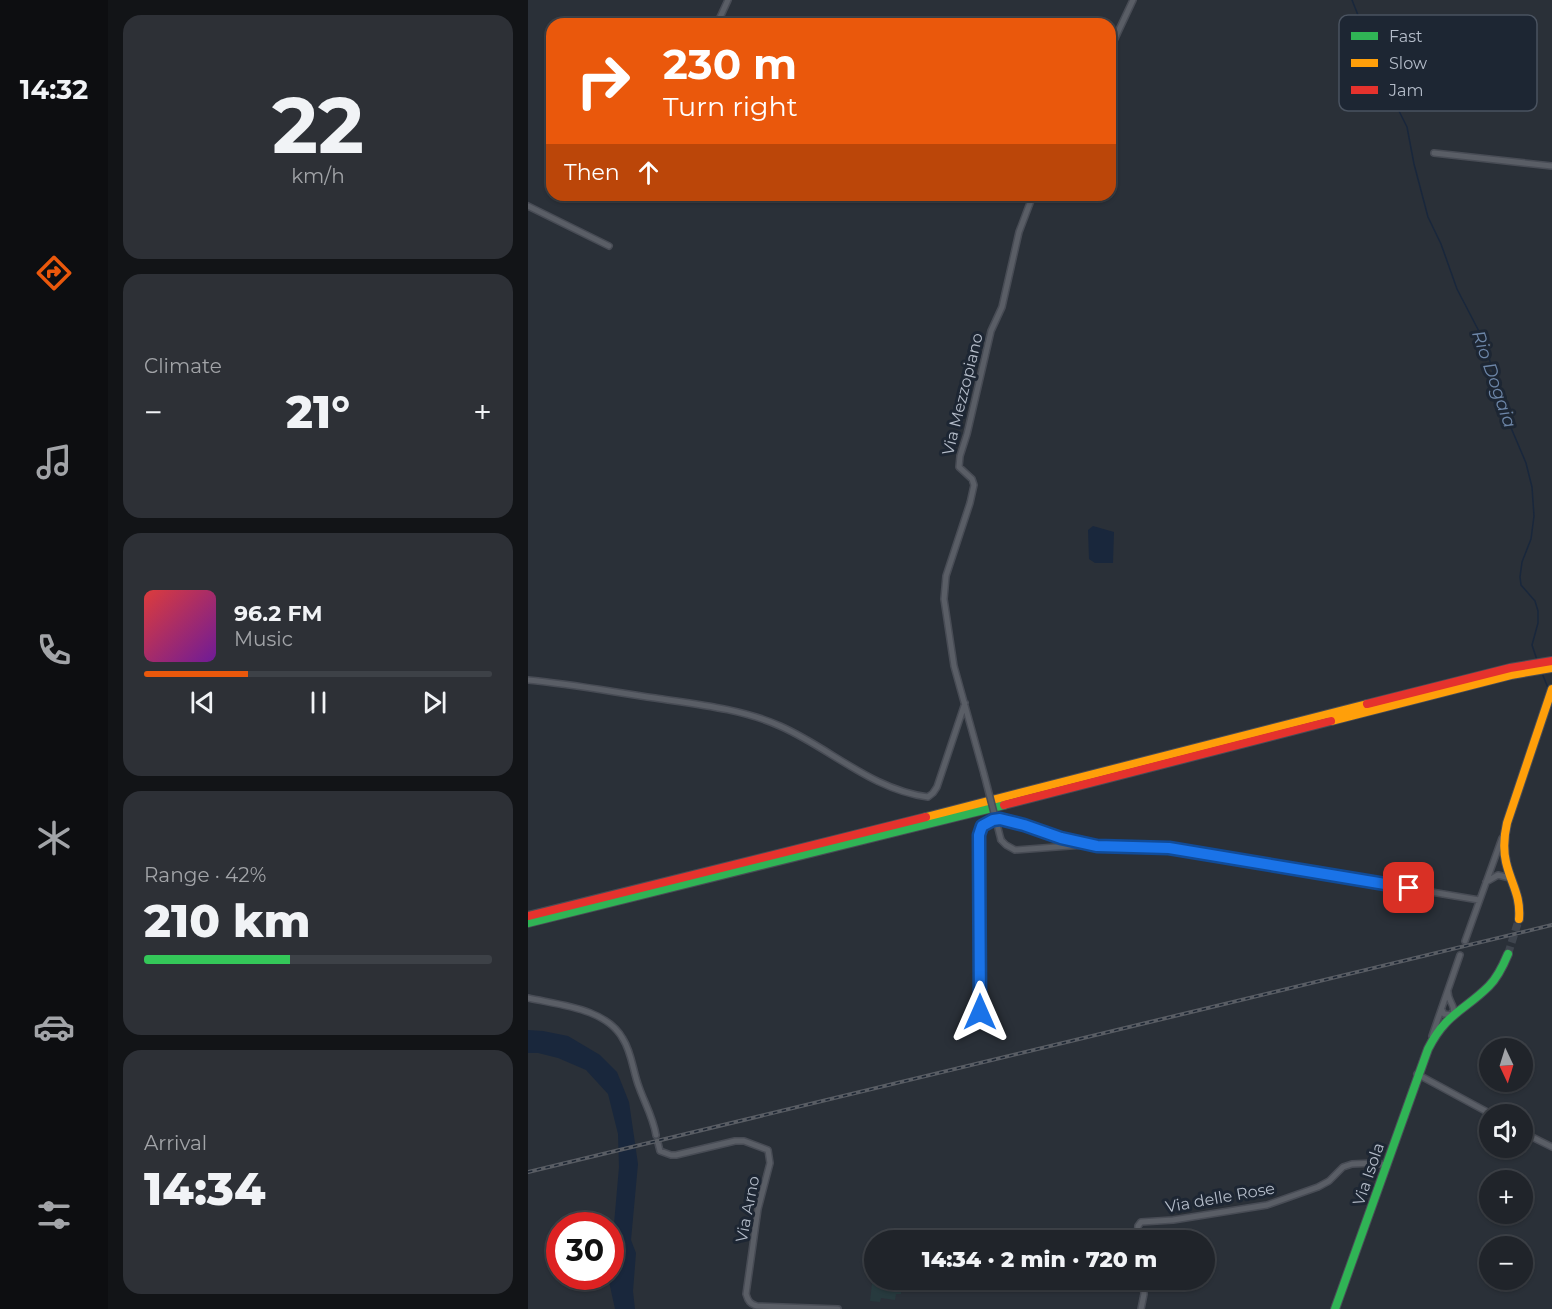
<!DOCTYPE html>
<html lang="en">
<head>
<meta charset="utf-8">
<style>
	body { margin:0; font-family:Montserrat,sans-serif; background:#2d3036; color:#f1f3f6; height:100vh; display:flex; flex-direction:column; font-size:22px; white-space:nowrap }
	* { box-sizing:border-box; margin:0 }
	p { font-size:20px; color:#a2a4a8 }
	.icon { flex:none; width:33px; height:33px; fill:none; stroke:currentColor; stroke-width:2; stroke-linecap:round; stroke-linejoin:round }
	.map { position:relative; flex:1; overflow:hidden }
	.sheet { display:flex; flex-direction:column; gap:15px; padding:15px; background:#121417; width:420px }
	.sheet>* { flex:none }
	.banner { position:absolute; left:18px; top:18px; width:570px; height:183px; border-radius:18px; box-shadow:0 2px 4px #0004,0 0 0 2px #3d4147; background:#ea580c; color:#fff; overflow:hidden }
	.needle { width:39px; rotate:176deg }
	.controls { position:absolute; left:951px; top:1038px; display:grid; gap:12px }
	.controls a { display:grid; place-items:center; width:54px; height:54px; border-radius:50%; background:#20242a; box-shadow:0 2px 4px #0004,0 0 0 2px #3d4147; font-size:30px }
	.speed { position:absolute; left:18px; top:1212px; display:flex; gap:12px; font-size:30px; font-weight:700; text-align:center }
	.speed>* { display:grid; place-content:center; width:78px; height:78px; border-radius:50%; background:#20242a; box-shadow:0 2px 4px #0004,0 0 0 2px #3d4147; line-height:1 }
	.speed .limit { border:9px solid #d22; background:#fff; color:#111 }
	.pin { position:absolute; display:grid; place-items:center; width:51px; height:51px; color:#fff; margin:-26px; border-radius:12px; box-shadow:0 3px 9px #0006 }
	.me { position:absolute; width:66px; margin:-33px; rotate:0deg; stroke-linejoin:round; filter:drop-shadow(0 0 4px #0008) }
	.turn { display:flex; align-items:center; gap:21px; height:126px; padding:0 18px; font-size:27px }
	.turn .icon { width:78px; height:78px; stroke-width:2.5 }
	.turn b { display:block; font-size:42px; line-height:51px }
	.then { display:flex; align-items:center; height:57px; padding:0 18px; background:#0003; gap:12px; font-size:22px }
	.big { font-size:45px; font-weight:800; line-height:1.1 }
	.sheet .tile { flex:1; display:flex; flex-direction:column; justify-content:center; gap:9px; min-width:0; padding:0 21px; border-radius:18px; background:#2d3036 }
	.sheet .dial { align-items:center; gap:0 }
	.dial b { font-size:78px; line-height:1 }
	.song { display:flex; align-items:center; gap:18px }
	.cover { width:72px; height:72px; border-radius:9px; background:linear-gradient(135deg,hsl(0 70% 55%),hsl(280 70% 35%)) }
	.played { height:6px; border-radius:3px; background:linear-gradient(90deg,#ea580c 30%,#3d4147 30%) }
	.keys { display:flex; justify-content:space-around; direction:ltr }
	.heat { display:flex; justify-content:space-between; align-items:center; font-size:33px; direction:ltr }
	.charge { height:9px; border-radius:4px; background:linear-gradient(90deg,#34c759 42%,#3d4147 0) }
	.trip { position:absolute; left:336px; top:1230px; width:351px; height:60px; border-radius:30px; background:#20242a; box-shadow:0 2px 4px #0004,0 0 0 2px #3d4147; font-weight:800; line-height:60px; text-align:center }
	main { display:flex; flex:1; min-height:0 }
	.menu { display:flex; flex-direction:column; width:108px; justify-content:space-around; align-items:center; background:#0d0e11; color:#a2a4a8 }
	.menu .icon { width:42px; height:42px }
	.menu .current { color:#ea580c }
	.menu b { font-size:27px; color:#f1f3f6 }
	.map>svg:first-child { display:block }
	.green { fill:#273a3e }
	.water { fill:#19273c }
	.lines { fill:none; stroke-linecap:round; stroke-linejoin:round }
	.stream { stroke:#19273c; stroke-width:1.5 }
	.secondary-tunnel { stroke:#3f454e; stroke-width:8; stroke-dasharray:8 4; stroke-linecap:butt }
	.street-casing { stroke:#484c55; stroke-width:8 }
	.fast-casing { stroke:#484c55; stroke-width:10 }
	.slow-casing { stroke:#484c55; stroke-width:10 }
	.jam-casing { stroke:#484c55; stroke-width:10 }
	.street { stroke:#5a5e66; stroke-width:5 }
	.fast { stroke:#30b455; stroke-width:8 }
	.slow { stroke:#ff9f0a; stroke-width:8 }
	.jam { stroke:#e5322d; stroke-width:8 }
	.rail-casing { stroke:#595d64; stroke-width:4 }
	.rail { stroke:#1d2633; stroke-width:1.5; stroke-dasharray:4.5; stroke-linecap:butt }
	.street-bridge-casing { stroke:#484c55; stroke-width:8; stroke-linecap:butt }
	.street-bridge { stroke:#5a5e66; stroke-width:5 }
	.route-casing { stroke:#114b97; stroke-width:15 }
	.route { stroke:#1a73e8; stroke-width:10 }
	.labels { text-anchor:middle; stroke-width:6; stroke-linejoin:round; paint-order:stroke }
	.street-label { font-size:16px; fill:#b4bcc9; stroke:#1d2633 }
	.water-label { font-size:18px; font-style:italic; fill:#6d86a8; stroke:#1d2633 }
	.key { fill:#1d2633; stroke:#4a5360; stroke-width:1.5 }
	.key-label { font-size:16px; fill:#b4bcc9 }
</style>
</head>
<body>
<main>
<nav class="menu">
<b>14:32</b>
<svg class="icon current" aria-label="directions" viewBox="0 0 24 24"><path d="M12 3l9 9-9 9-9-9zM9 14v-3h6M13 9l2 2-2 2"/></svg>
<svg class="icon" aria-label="music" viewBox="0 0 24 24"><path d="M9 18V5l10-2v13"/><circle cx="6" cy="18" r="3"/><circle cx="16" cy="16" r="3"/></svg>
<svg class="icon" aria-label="phone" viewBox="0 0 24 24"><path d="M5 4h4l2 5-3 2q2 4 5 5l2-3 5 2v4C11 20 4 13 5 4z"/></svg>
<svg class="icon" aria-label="climate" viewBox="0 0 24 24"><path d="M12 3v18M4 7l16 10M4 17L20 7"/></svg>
<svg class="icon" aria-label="car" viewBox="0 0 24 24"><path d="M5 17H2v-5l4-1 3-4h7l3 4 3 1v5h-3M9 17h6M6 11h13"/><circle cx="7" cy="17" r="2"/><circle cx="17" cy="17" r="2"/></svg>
<svg class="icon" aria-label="filters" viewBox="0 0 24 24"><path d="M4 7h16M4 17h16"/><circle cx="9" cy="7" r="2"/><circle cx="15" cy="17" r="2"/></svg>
</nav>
<section class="sheet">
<div class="tile dial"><b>22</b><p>km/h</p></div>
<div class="tile"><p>Climate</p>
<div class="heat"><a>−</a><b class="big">21°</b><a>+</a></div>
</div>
<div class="tile">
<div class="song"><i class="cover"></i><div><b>96.2 FM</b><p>Music</p></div></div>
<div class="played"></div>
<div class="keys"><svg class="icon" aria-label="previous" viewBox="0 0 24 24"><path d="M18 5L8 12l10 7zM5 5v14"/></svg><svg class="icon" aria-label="pause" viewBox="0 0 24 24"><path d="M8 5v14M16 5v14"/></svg><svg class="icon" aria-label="next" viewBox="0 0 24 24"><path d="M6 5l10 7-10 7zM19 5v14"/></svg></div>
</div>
<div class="tile"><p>Range · 42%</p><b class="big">210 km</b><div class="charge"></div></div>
<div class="tile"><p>Arrival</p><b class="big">14:34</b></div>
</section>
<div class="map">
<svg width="1024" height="1309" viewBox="0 0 1024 1309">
	<rect width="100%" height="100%" fill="#2a3038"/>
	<!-- green -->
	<path class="green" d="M347,1280H374L373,1294H368L367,1300L353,1298L352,1302L342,1301L344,1283H346Z"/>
	<!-- water -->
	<path class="water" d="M565,526L586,532L585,563H567L561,559L560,530Z
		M0,1030L15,1031L40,1036L72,1055L89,1072L101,1102L110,1164L103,1240L108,1253L105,1291L107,1309H87L80,1277L82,1276L83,1238L86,1224L91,1167L90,1134L80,1094L58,1070L30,1058L10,1053H0Z"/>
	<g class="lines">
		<!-- stream -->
		<path class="stream" d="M824,0L856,81L879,127L886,164L900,217L913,244L929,289L956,341L978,416L998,463L1004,487L1006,516L1003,539L994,562L992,577L993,585L1007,601L1010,611V623L1004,645L1009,660
			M1014,673L1020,688"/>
		<!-- secondary-tunnel -->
		<path class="secondary-tunnel" d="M980,954L991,919"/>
		<defs>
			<path id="street" d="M189,24L200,0
				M582,49L605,0
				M906,153L1024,166
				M0,206L81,246
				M0,680C43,684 85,692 127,698C167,704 215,709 252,726C302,748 344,790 400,797L405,793L409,787L437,703
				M456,774L426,666L416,599L418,576L442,503L446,485L444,479L431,467L432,456L439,434L463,331L474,307L491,232L505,195
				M473,840L478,845L487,850L555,845L641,848L951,900
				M958,882L970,875L982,878
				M937,941L974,838
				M0,998C31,1005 78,1008 95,1039C104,1053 105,1072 111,1087C117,1104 125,1117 128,1135
				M914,1010L916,1014L924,1015C929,1006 920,1002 920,992
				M452,1012L451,835C463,805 497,826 518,833C531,838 543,840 556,843
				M904,1036L932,955
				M889,1074L963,1114
				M994,1132L1024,1147
				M130,1143L132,1151L143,1155H148L207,1141H216L240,1150L242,1163L230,1209L218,1294C220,1301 222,1304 229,1306L310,1309
				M609,1240L610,1226L613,1222L645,1220L739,1205L790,1187L801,1181L815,1167L824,1164L847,1163L858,1165
				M613,1309L616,1294L615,1280"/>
			<path id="fast" d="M0,923L476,805
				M807,1309L900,1049C918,1013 936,1011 961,986C970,977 975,966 980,954"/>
			<path id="slow" d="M803,721L983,675L1024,668
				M398,817L839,704
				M991,919C993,895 983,884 978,862C975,849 976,836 979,823L1024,689"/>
			<path id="jam" d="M839,704L982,668L1024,661
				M476,805L803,721
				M0,916L398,817"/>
		</defs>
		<!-- street casing -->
		<use href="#street" class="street-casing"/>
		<!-- fast casing -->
		<use href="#fast" class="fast-casing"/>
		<!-- slow casing -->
		<use href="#slow" class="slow-casing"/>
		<!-- jam casing -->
		<use href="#jam" class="jam-casing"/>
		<!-- street -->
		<use href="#street" class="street"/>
		<!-- fast -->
		<use href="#fast" class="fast"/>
		<!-- slow -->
		<use href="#slow" class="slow"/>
		<!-- jam -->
		<use href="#jam" class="jam"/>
		<defs>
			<path id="rail" d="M0,1172L1024,925"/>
		</defs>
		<!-- rail casing -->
		<use href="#rail" class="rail-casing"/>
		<!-- rail -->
		<use href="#rail" class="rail"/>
		<defs>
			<path id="street-bridge" d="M456,774L473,840"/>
		</defs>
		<!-- street-bridge casing -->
		<use href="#street-bridge" class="street-bridge-casing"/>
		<!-- street-bridge -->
		<use href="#street-bridge" class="street-bridge"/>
	</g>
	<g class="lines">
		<defs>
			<path id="route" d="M452,1012L451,835L454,826L465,820L472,819L496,825L533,838L569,846L641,848L881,888"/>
		</defs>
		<!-- route casing -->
		<use href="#route" class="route-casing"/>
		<!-- route -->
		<use href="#route" class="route"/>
	</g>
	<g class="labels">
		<!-- street labels -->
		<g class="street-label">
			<text transform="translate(434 394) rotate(-76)" y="6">Via Mezzopiano</text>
			<text transform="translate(840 1174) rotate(-71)" y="6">Via Isola</text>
			<text transform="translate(692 1197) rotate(-10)" y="6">Via delle Rose</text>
			<text transform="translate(219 1209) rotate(-79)" y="6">Via Arno</text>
		</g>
		<!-- water labels -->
		<g class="water-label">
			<text transform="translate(966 379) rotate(71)" y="6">Rio Dogaia</text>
		</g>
	</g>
	<!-- legend -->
	<rect x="811" y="15" width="198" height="96" rx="9" class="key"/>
	<rect x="823" y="32" width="27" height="8" fill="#30b455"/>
	<rect x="823" y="59" width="27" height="8" fill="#ff9f0a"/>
	<rect x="823" y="86" width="27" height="8" fill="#e5322d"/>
	<g class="key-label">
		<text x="861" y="42">Fast</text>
		<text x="861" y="69">Slow</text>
		<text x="861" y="96">Jam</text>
	</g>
</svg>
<div class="controls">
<a><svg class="needle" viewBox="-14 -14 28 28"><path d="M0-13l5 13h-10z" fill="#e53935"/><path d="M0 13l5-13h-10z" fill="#a2a4a8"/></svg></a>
<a><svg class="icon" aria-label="sound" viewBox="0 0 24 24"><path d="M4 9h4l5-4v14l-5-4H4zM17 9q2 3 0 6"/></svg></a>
<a>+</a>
<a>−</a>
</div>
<div class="speed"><div class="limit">30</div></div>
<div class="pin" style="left:881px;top:888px;background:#d93025"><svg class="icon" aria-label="arrive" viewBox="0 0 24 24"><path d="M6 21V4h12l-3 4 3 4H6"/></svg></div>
<svg class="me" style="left:452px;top:1012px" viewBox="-20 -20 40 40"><path d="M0-17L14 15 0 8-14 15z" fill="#1a73e8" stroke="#fff" stroke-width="4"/></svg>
<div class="trip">14:34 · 2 min · 720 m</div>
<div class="banner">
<div class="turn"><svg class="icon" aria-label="right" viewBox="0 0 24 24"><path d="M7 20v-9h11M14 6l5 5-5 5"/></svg><div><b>230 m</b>Turn right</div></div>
<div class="then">Then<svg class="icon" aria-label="ahead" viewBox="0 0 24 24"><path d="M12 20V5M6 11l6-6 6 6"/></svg></div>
</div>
</div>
</main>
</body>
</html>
